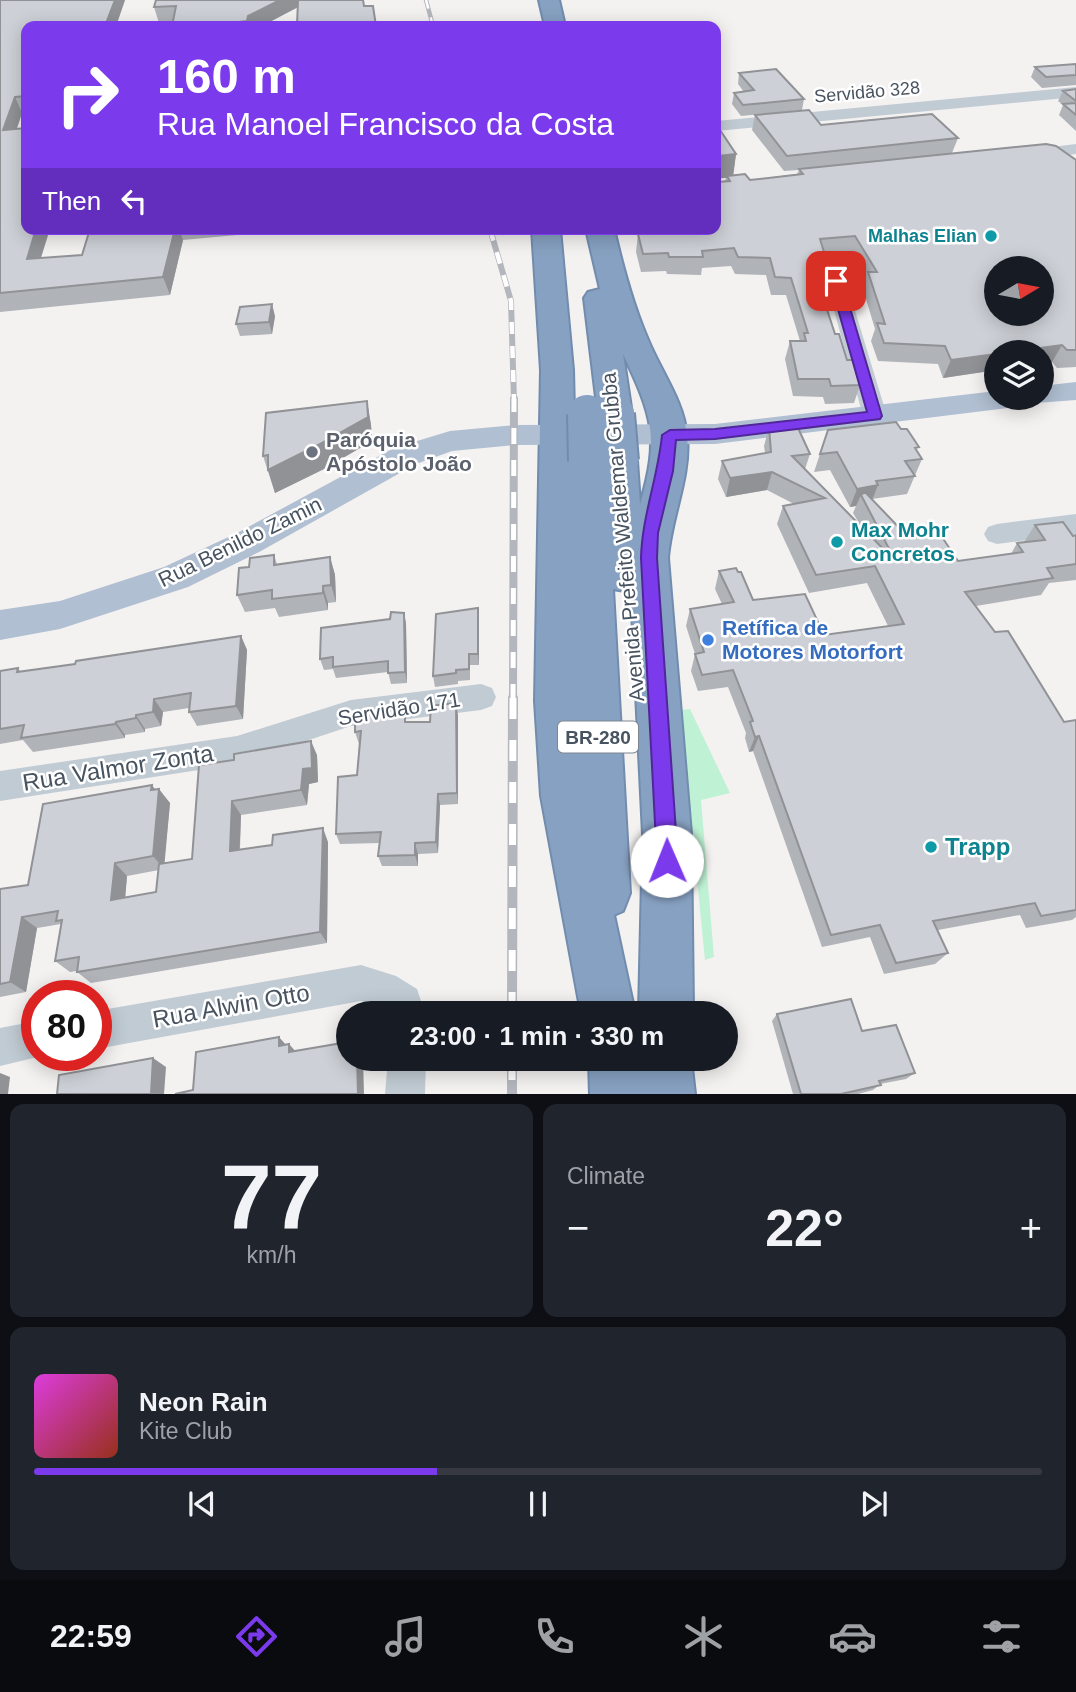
<!DOCTYPE html>
<html lang="en">
<head>
<meta charset="utf-8">
<style>
	body { margin:0; font-family:Arial,sans-serif; background:#20242c; color:#f1f3f6; height:100vh; display:flex; flex-direction:column; font-size:26px; white-space:nowrap }
	* { box-sizing:border-box; margin:0 }
	p { font-size:23px; color:#9ea1a6 }
	.icon { flex:none; width:38px; height:38px; fill:none; stroke:currentColor; stroke-width:2; stroke-linecap:round; stroke-linejoin:round }
	.map { position:relative; height:1094px; overflow:hidden }
	.sheet { display:flex; flex-direction:column; gap:10px; padding:10px; background:#0d0f14; flex:1 }
	.sheet>* { flex:none }
	.guide { position:absolute; left:21px; top:21px; width:700px; height:214px; border-radius:14px; box-shadow:0 4px 18px #0003; background:#7c3aed; color:#fff; overflow:hidden }
	.needle { width:46px; rotate:80deg }
	.controls { position:absolute; left:984px; top:256px; display:grid; gap:14px }
	.controls a { display:grid; place-items:center; width:70px; height:70px; border-radius:50%; background:#171b24; box-shadow:0 4px 18px #0003; font-size:35px }
	.speed { position:absolute; left:21px; top:980px; display:flex; gap:14px; font-size:35px; font-weight:700; text-align:center }
	.speed>* { display:grid; place-content:center; width:91px; height:91px; border-radius:50%; background:#171b24; box-shadow:0 4px 18px #0003; line-height:1 }
	.speed .limit { border:10px solid #d22; background:#fff; color:#111 }
	.pin { position:absolute; display:grid; place-items:center; width:60px; height:60px; color:#fff; margin:-30px; border-radius:14px; box-shadow:0 4px 10px #0006 }
	.me { position:absolute; width:77px; margin:-38px; rotate:359deg; stroke-linejoin:round; filter:drop-shadow(0 0 5px #0008) }
	.turn { display:flex; align-items:center; gap:24px; height:147px; padding:0 21px; font-size:32px }
	.turn .icon { width:91px; height:91px; stroke-width:2.5 }
	.turn b { display:block; font-size:49px; line-height:60px }
	.then { display:flex; align-items:center; height:66px; padding:0 21px; background:#0003; gap:14px; font-size:26px }
	.big { font-size:52px; font-weight:700; line-height:1.1 }
	.sheet .tile { flex:1; display:flex; flex-direction:column; justify-content:center; gap:10px; min-width:0; padding:0 24px; border-radius:14px; background:#20242c }
	.sheet .dial { align-items:center; gap:0 }
	.dial b { font-size:91px; line-height:1 }
	.song { display:flex; align-items:center; gap:21px }
	.cover { width:84px; height:84px; border-radius:10px; background:linear-gradient(135deg,hsl(300 70% 55%),hsl(10 70% 35%)) }
	.played { height:7px; border-radius:4px; background:linear-gradient(90deg,#7c3aed 40%,#363941 40%) }
	.keys { display:flex; justify-content:space-around; direction:ltr }
	.heat { display:flex; justify-content:space-between; align-items:center; font-size:38px; direction:ltr }
	.sheet .tiles { flex:1; display:grid; gap:10px; grid-template-columns:1fr 1fr }
	.tile:last-child { grid-column:span 2 }
	.trip { position:absolute; left:336px; top:1001px; width:402px; height:70px; border-radius:35px; background:#171b24; box-shadow:0 4px 18px #0003; font-weight:700; line-height:70px; text-align:center }
	.tab-bar { display:flex; height:112px; justify-content:space-around; align-items:center; background:#090b0e; color:#9ea1a6 }
	.tab-bar .icon { width:49px; height:49px }
	.tab-bar .on { color:#7c3aed }
	.tab-bar b { font-size:32px; color:#f1f3f6 }
	.map>svg:first-child { display:block }
	.green { fill:#bff2d5 }
	.lines { fill:none; stroke-linecap:round; stroke-linejoin:round }
	.highway-casing { stroke:#728cae; stroke-width:4 }
	.minor { fill:#c1cbd3; fill-rule:evenodd }
	.major { fill:#b0bfd1; fill-rule:evenodd }
	.highway { fill:#87a1c2; fill-rule:evenodd }
	.rail-far3-casing { stroke:#b3b6bc; stroke-width:4.5 }
	.rail-far2-casing { stroke:#b3b6bc; stroke-width:6 }
	.rail-far1-casing { stroke:#b3b6bc; stroke-width:8 }
	.rail-casing { stroke:#b3b6bc; stroke-width:10 }
	.rail-far3 { stroke:#fff; stroke-width:2.5; stroke-dasharray:9; stroke-linecap:butt }
	.rail-far2 { stroke:#fff; stroke-width:4.5; stroke-dasharray:12; stroke-linecap:butt }
	.rail-far1 { stroke:#fff; stroke-width:5; stroke-dasharray:16; stroke-linecap:butt }
	.rail { stroke:#fff; stroke-width:7; stroke-dasharray:21; stroke-linecap:butt }
	.highway-bridge-casing { stroke:#728cae; stroke-width:42; stroke-linecap:butt }
	.highway-bridge { stroke:#87a1c2; stroke-width:38 }
	.wall { fill:#b0b3b8; fill-rule:evenodd }
	.shaded-wall { fill:#909296 }
	.building { fill:#cdd0d6; stroke:#909296; stroke-width:2; fill-rule:evenodd }
	.route { fill:#7c3aed; stroke:#51269a; stroke-width:2 }
	.culture-dot { fill:#0f9aa8; stroke:#fff; stroke-width:2.5 }
	.worship-dot { fill:#6b7280; stroke:#fff; stroke-width:2.5 }
	.shop-dot { fill:#3f7fe0; stroke:#fff; stroke-width:2.5 }
	.labels { text-anchor:middle; stroke-width:5; stroke-linejoin:round; paint-order:stroke }
	.far-street-label { font-size:18px; fill:#485360; stroke:#fff }
	.far-culture-label { font-size:18px; font-weight:bold; fill:#0d838f; stroke:#fff; text-anchor:end }
	.shield { fill:#fff; stroke:#7f8790; stroke-width:2 }
	.shield-label { font-size:19px; font-weight:bold; fill:#485360 }
	.worship-label { font-size:21px; font-weight:bold; fill:#5b616d; stroke:#fff; text-anchor:start }
	.culture-label { font-size:21px; font-weight:bold; fill:#0d838f; stroke:#fff; text-anchor:start }
	.street-label { font-size:21px; fill:#485360; stroke:#fff }
	.shop-label { font-size:21px; font-weight:bold; fill:#366cbe; stroke:#fff; text-anchor:start }
	.near-street-label { font-size:24px; fill:#485360; stroke:#fff }
	.near-culture-label { font-size:24px; font-weight:bold; fill:#0d838f; stroke:#fff; text-anchor:start }
</style>
</head>
<body>
<div class="map">
<svg width="1076" height="1094" viewBox="0 0 1076 1094">
	<rect width="100%" height="100%" fill="#f4f1f1"/>
	<!-- green -->
	<path class="green" d="M690,709L730,793L701,800L714,957L705,960L680,710Z"/>
	<g class="lines">
		<defs>
			<path id="highway" d="M539,0H559L565,26H545Z
				M532,229H560L573,370L575,454L588,448L601,452L604,457L606,452L619,448L632,452L637,461L640,504C660,437 652,415 623,354L632,414L627,422L615,425L603,422L598,414L584,298L588,292L600,289L586,229H614C623,268 633,306 649,342C662,373 684,402 687,436C691,477 671,517 668,558L691,834L693,1013H639L643,834L631,592L613,589L630,893L623,911L614,915L635,1013H581L541,796L535,701L541,370Z
				M589,1059H691L695,1094H590Z"/>
		</defs>
		<!-- highway casing -->
		<use href="#highway" class="highway-casing"/>
		<!-- minor -->
		<path class="minor" d="M1076,87V97L716,131V121Z
			M1076,144V154L1027,160L1019,155L1027,150Z
			M836,275L843,277L846,281L887,416L883,422L875,424L867,422L863,416L826,281L829,277Z
			M1076,514V534L997,544L988,541L984,534L988,527L997,524Z
			M481,684L492,688L496,697L492,706L481,710L351,726L237,764L0,801V771L237,736L351,700Z
			M361,965L396,976L417,989L425,1013H387L375,1005L361,1001L96,1049V1011Z
			M37,1021V1055H46L0,1066V1028Z
			M388,1059H426L425,1094H385Z"/>
		<!-- major -->
		<path class="major" d="M1076,382V400L1036,403L1025,406L715,444L515,445L452,451L416,464L261,551L188,587L60,629L0,640V610L60,601L164,567L237,533L394,448L450,431L515,425L715,424L996,391V397H1041V386Z"/>
		<!-- highway -->
		<use href="#highway" class="highway"/>
		<defs>
			<path id="rail-far3" d="M426,0L433,26"/>
			<path id="rail-far2" d="M490,229L511,301L514,401"/>
			<path id="rail-far1" d="M513,700L514,399"/>
			<path id="rail" d="M512,1013L513,698
				M512,1059V1094"/>
		</defs>
		<!-- rail-far3 casing -->
		<use href="#rail-far3" class="rail-far3-casing"/>
		<!-- rail-far2 casing -->
		<use href="#rail-far2" class="rail-far2-casing"/>
		<!-- rail-far1 casing -->
		<use href="#rail-far1" class="rail-far1-casing"/>
		<!-- rail casing -->
		<use href="#rail" class="rail-casing"/>
		<!-- rail-far3 -->
		<use href="#rail-far3" class="rail-far3"/>
		<!-- rail-far2 -->
		<use href="#rail-far2" class="rail-far2"/>
		<!-- rail-far1 -->
		<use href="#rail-far1" class="rail-far1"/>
		<!-- rail -->
		<use href="#rail" class="rail"/>
		<defs>
			<path id="highway-bridge" d="M587,414L588,461
				M615,414L619,461"/>
		</defs>
		<!-- highway-bridge casing -->
		<use href="#highway-bridge" class="highway-bridge-casing"/>
		<!-- highway-bridge -->
		<use href="#highway-bridge" class="highway-bridge"/>
	</g>
	<!-- wall -->
	<path class="wall" d="M0,0H125L116,26H26V113H22L17,129L41,258L82,255L90,229H301L183,240L170,295L0,312Z
		M156,0L298,7L262,26H172L173,22L159,23L154,7Z
		M1076,64V85L1042,88L1031,77L1035,67Z
		M739,73L804,99L802,110L741,116L732,104L734,93L744,92L738,84Z
		M1076,89V131L1059,115L1063,105L1058,101L1063,91Z
		M755,115L821,125L958,138L952,153L1076,160V367L1057,368L1052,362L943,378L938,364L878,361L871,341L875,329L863,289L866,280L850,253L825,255L833,282L828,300L824,299L835,334L847,360L860,385L854,403L825,404L823,397L793,396L785,359L790,341H800L786,295H771L766,275L735,274L731,266L702,268L701,275L667,274L666,271L641,272L636,252L638,234H648L647,229H716L726,177L716,179V124L736,154L733,175L750,180L797,174L799,170L784,171L752,130Z
		M275,316L272,334L240,336L236,324Z
		M367,401L371,425L372,441L324,469L275,493L263,456Z
		M769,427L810,454L805,469L860,525L853,513L856,506L850,507L830,470L814,472L828,430L917,451L922,459L907,494L872,499L909,538L958,561L1011,554L1017,543L1024,542L1035,525L1073,536L1076,535V580L1049,583L1041,595L976,606L1064,722L1076,720V917L1072,920L1026,928L1020,915L938,930L948,953L935,964L884,974L870,937L822,947L753,751L749,752L745,738L746,733L728,687L698,691L691,671L695,654L686,626L690,609L722,604L715,589L719,571L753,600L824,635L888,626L867,583L809,593L777,524L783,506L794,504L767,490L726,497L718,479L722,461L765,453L764,446Z
		M274,555L277,564L330,557L335,575L336,602L328,603V610L279,617L275,608L245,612L237,595L249,567Z
		M404,613L406,624L407,683L391,684L388,672L336,678L333,669L324,670L320,659L390,619Z
		M479,619V665H470V680L458,681V684L435,687L433,676Z
		M241,636L247,650L243,719L197,726L189,712V708L163,712L161,726L145,729V732L125,735V738L33,752L23,740L0,744V671L18,668L21,672L75,664Z
		M458,715V804L440,805L438,853L418,854V866H382L378,856L380,843L340,844L336,834L357,775L359,744L355,732L408,722H430Z
		M317,755L318,782L309,784L307,805L241,815L240,850L328,842L327,943L91,983L77,972V971L70,972L55,961L61,924L37,928L26,992L0,997V889L28,885L155,790L170,803L164,863L192,859L199,765ZM159,870L156,892L125,898L127,876Z
		M777,1014L862,1031L915,1073L906,1079L880,1084L873,1090L858,1094H793L772,1021Z"/>
	<!-- shaded-wall -->
	<path class="shaded-wall" d="M115,0H125L116,26H105Z
		M280,0H301L302,5L262,26H231V23L248,16Z
		M15,97L22,113L10,147L3,130Z
		M736,154L733,177L716,179L718,156Z
		M36,229H50L35,277L27,259Z
		M175,229H179L183,240L170,295L163,277Z
		M272,304L275,316L272,334L269,322Z
		M1062,345L1052,362L1041,364V352H1010Z
		M996,354V370L943,378L951,360Z
		M367,401L371,425L372,441L324,469L275,493L268,470Z
		M772,472L767,490L726,497L730,478Z
		M878,485L871,503L861,495L856,506L850,507L857,489Z
		M330,557L335,575L336,602L331,585Z
		M323,586L328,603V610L323,593Z
		M478,608L479,619V665L478,654Z
		M404,613L406,624L407,683L405,672Z
		M241,636L247,650L243,719L236,706Z
		M154,699L163,712L161,726L153,712Z
		M456,703L458,715V804L457,793Z
		M136,715L145,729V732L136,718Z
		M116,722L125,735V738L115,724Z
		M759,736L753,751L749,752L755,737Z
		M311,741L317,755L318,782L309,784L307,805L301,790L303,769Z
		M152,785L159,795V789L170,803L164,869L153,856Z
		M438,794L440,805L438,853L436,842Z
		M232,801L241,815L239,864L230,851Z
		M323,828L328,842L327,943L320,932Z
		M415,843L418,854V866L415,855Z
		M115,863L127,876L124,912L111,900Z
		M22,917L37,928L26,992L10,982Z
		M279,1037L287,1046H279Z
		M289,1044L297,1053L289,1052Z
		M153,1058L166,1067L164,1094H151Z
		M357,1059H363L364,1094H358Z
		M0,1073L10,1077L8,1094H0Z"/>
	<!-- building -->
	<path class="building" d="M0,0H115L105,26H26V96L15,97L3,130L26,128V229H36L27,259L82,255L90,229H175L163,277L0,293Z
		M156,0H280L248,16L247,21L231,23V26H172L176,6L154,7Z
		M298,0H363L364,6H373L376,26H297Z
		M1076,64V75L1046,77L1035,67Z
		M776,69L804,99L743,105L734,93L754,90L739,73Z
		M1076,89V101L1063,91Z
		M1076,103V115L1063,104Z
		M809,110L821,125L932,114L958,138L787,156L755,115Z
		M716,124L736,154L718,156L716,152Z
		M1046,144L1056,146L1076,160V350H1067L1062,345L1010,352H996V354L951,360L945,346L884,343L877,323L885,324L868,272H877L855,236L820,239L833,282H818L835,334H839L847,360H854L860,385L831,386L829,379H798L790,341H806L804,333H808L791,278L775,277L770,258L738,257L734,248L702,251L703,257H669L668,253L643,254L638,234L656,233L654,229H716V182L730,181L727,176L745,174L750,180L803,174L799,169ZM996,268H1041V313H996Z
		M272,304L269,322L236,324L240,307Z
		M367,401L368,417L318,445L268,470V455L263,456L266,413Z
		M896,422L901,429H907L919,447L915,448L922,459L905,461L915,476L876,481L878,485L857,489L837,452L820,454L828,430Z
		M794,425L798,428L810,454L792,456L896,562L861,495L865,492L909,538L940,534L958,561L1023,552L1017,543L1045,540L1035,525L1063,522L1073,536L1076,535V564L1047,568L1053,578L965,592L995,632L1008,631L1064,722L1076,720V910L1041,916L1035,903L933,921L948,953L896,963L880,925L831,935L759,736L755,737L750,722L753,721L733,670L702,675L695,654L704,652L690,609L734,602L719,571L736,568L738,572H741L753,600L805,594L824,635L904,624L875,566L816,575L783,506L825,498L772,472L730,478L722,461L771,452L769,427Z
		M274,555V565L330,557L331,585L323,586V593L272,599V590L237,595L239,568L249,567L250,558Z
		M478,608V654H469V669L456,670V673L433,676L436,614Z
		M391,612L404,613L405,672L388,673V661L333,667V657L320,659L321,628L390,619Z
		M241,636L236,706L189,712L191,693L154,699L153,712L136,715V718L116,722L115,724L21,738L24,725L0,729V671L18,668L17,672L75,664L76,661Z
		M456,703L457,793L438,794L436,842L415,843V855L378,856L381,832L336,834L338,777L357,775L361,731L355,732V715L405,709V722H430L431,706Z
		M311,741L312,768L303,769L301,790L232,801L230,851L272,845L273,835L323,828L320,932L77,972L79,957L55,961L62,920L56,921L58,911L22,917L10,982L0,984V889L28,885L43,804L152,785L151,790L159,789L153,856L115,863L111,900L156,892L159,864L192,859L199,765L234,760V754Z
		M851,999L862,1031L896,1025L915,1073L879,1081L881,1085L841,1094H801L777,1014Z
		M279,1037V1046L289,1044V1052L348,1042V1059H357L358,1094H175L193,1090L196,1052Z
		M153,1058L151,1094H57L59,1075Z"/>
	<!-- route -->
	<path class="route" d="M836,277L842,281L882,416L880,419L715,439L676,440L673,471L658,533L657,558L678,861L675,868L667,871L660,868L657,861L641,558C642,516 658,477 662,435L670,430L715,429L867,412L830,281Z"/>
	<!-- markers -->
	<g class="culture-dot">
		<circle cx="991" cy="236" r="7"/>
		<circle cx="837" cy="542" r="7"/>
		<circle cx="931" cy="847" r="7"/>
	</g>
	<circle class="worship-dot" cx="312" cy="452" r="7"/>
	<circle class="shop-dot" cx="708" cy="640" r="7"/>
	<g class="labels">
		<!-- far-street labels -->
		<g class="far-street-label">
			<text transform="translate(867 92) rotate(-5)" y="6">Servidão 328</text>
		</g>
		<!-- far-culture labels -->
		<g class="far-culture-label">
			<text x="977" y="242">Malhas Elian</text>
		</g>
		<!-- shield labels -->
		<rect class="shield" x="558" y="721.5" width="80" height="31" rx="5"/>
		<g class="shield-label">
			<text x="598" y="744">BR-280</text>
		</g>
		<!-- worship labels -->
		<g class="worship-label">
			<text x="326" y="447">Paróquia<tspan x="326" dy="24">Apóstolo João</tspan></text>
		</g>
		<!-- culture labels -->
		<g class="culture-label">
			<text x="851" y="537">Max Mohr<tspan x="851" dy="24">Concretos</tspan></text>
		</g>
		<!-- street labels -->
		<g class="street-label">
			<text transform="translate(623 537) rotate(-95)" y="7">Avenida Prefeito Waldemar Grubba</text>
			<text transform="translate(240 542) rotate(-26)" y="7">Rua Benildo Zamin</text>
			<text transform="translate(399 709) rotate(-9)" y="7">Servidão 171</text>
		</g>
		<!-- shop labels -->
		<g class="shop-label">
			<text x="722" y="635">Retífica de<tspan x="722" dy="24">Motores Motorfort</tspan></text>
		</g>
		<!-- near-street labels -->
		<g class="near-street-label">
			<text transform="translate(118 768) rotate(-9)" y="8">Rua Valmor Zonta</text>
			<text transform="translate(231 1006) rotate(-10)" y="8">Rua Alwin Otto</text>
		</g>
		<!-- near-culture labels -->
		<g class="near-culture-label">
			<text x="945" y="855">Trapp</text>
		</g>
	</g>
</svg>
<div class="controls">
<a><svg class="needle" viewBox="-14 -14 28 28"><path d="M0-13l5 13h-10z" fill="#e53935"/><path d="M0 13l5-13h-10z" fill="#9ea1a6"/></svg></a>
<a><svg class="icon" aria-label="layers" viewBox="0 0 24 24"><path d="M12 4l9 5-9 5-9-5zM3 14l9 5 9-5"/></svg></a>
</div>
<div class="speed"><div class="limit">80</div></div>
<div class="pin" style="left:836px;top:281px;background:#d93025"><svg class="icon" aria-label="arrive" viewBox="0 0 24 24"><path d="M6 21V4h12l-3 4 3 4H6"/></svg></div>
<svg class="me" style="left:667px;top:861px" viewBox="-20 -20 40 40"><circle r="19" fill="#fff"/><path d="M0-13L10 11 0 6-10 11z" fill="#7c3aed"/></svg>
<div class="trip">23:00 · 1 min · 330 m</div>
<div class="guide">
<div class="turn"><svg class="icon" aria-label="right" viewBox="0 0 24 24"><path d="M7 20v-9h11M14 6l5 5-5 5"/></svg><div><b>160 m</b>Rua Manoel Francisco da Costa</div></div>
<div class="then">Then<svg class="icon" aria-label="left" viewBox="0 0 24 24"><path d="M17 20v-9H6M10 6l-5 5 5 5"/></svg></div>
</div>
</div>
<section class="sheet">
<div class="tiles">
<div class="tile dial"><b>77</b><p>km/h</p></div>
<div class="tile"><p>Climate</p>
<div class="heat"><a>−</a><b class="big">22°</b><a>+</a></div>
</div>
<div class="tile">
<div class="song"><i class="cover"></i><div><b>Neon Rain</b><p>Kite Club</p></div></div>
<div class="played"></div>
<div class="keys"><svg class="icon" aria-label="previous" viewBox="0 0 24 24"><path d="M18 5L8 12l10 7zM5 5v14"/></svg><svg class="icon" aria-label="pause" viewBox="0 0 24 24"><path d="M8 5v14M16 5v14"/></svg><svg class="icon" aria-label="next" viewBox="0 0 24 24"><path d="M6 5l10 7-10 7zM19 5v14"/></svg></div>
</div>
</div>
</section>
<nav class="tab-bar">
<b>22:59</b>
<svg class="icon on" aria-label="directions" viewBox="0 0 24 24"><path d="M12 3l9 9-9 9-9-9zM9 14v-3h6M13 9l2 2-2 2"/></svg>
<svg class="icon" aria-label="music" viewBox="0 0 24 24"><path d="M9 18V5l10-2v13"/><circle cx="6" cy="18" r="3"/><circle cx="16" cy="16" r="3"/></svg>
<svg class="icon" aria-label="phone" viewBox="0 0 24 24"><path d="M5 4h4l2 5-3 2q2 4 5 5l2-3 5 2v4C11 20 4 13 5 4z"/></svg>
<svg class="icon" aria-label="climate" viewBox="0 0 24 24"><path d="M12 3v18M4 7l16 10M4 17L20 7"/></svg>
<svg class="icon" aria-label="car" viewBox="0 0 24 24"><path d="M5 17H2v-5l4-1 3-4h7l3 4 3 1v5h-3M9 17h6M6 11h13"/><circle cx="7" cy="17" r="2"/><circle cx="17" cy="17" r="2"/></svg>
<svg class="icon" aria-label="filters" viewBox="0 0 24 24"><path d="M4 7h16M4 17h16"/><circle cx="9" cy="7" r="2"/><circle cx="15" cy="17" r="2"/></svg>
</nav>
</body>
</html>
